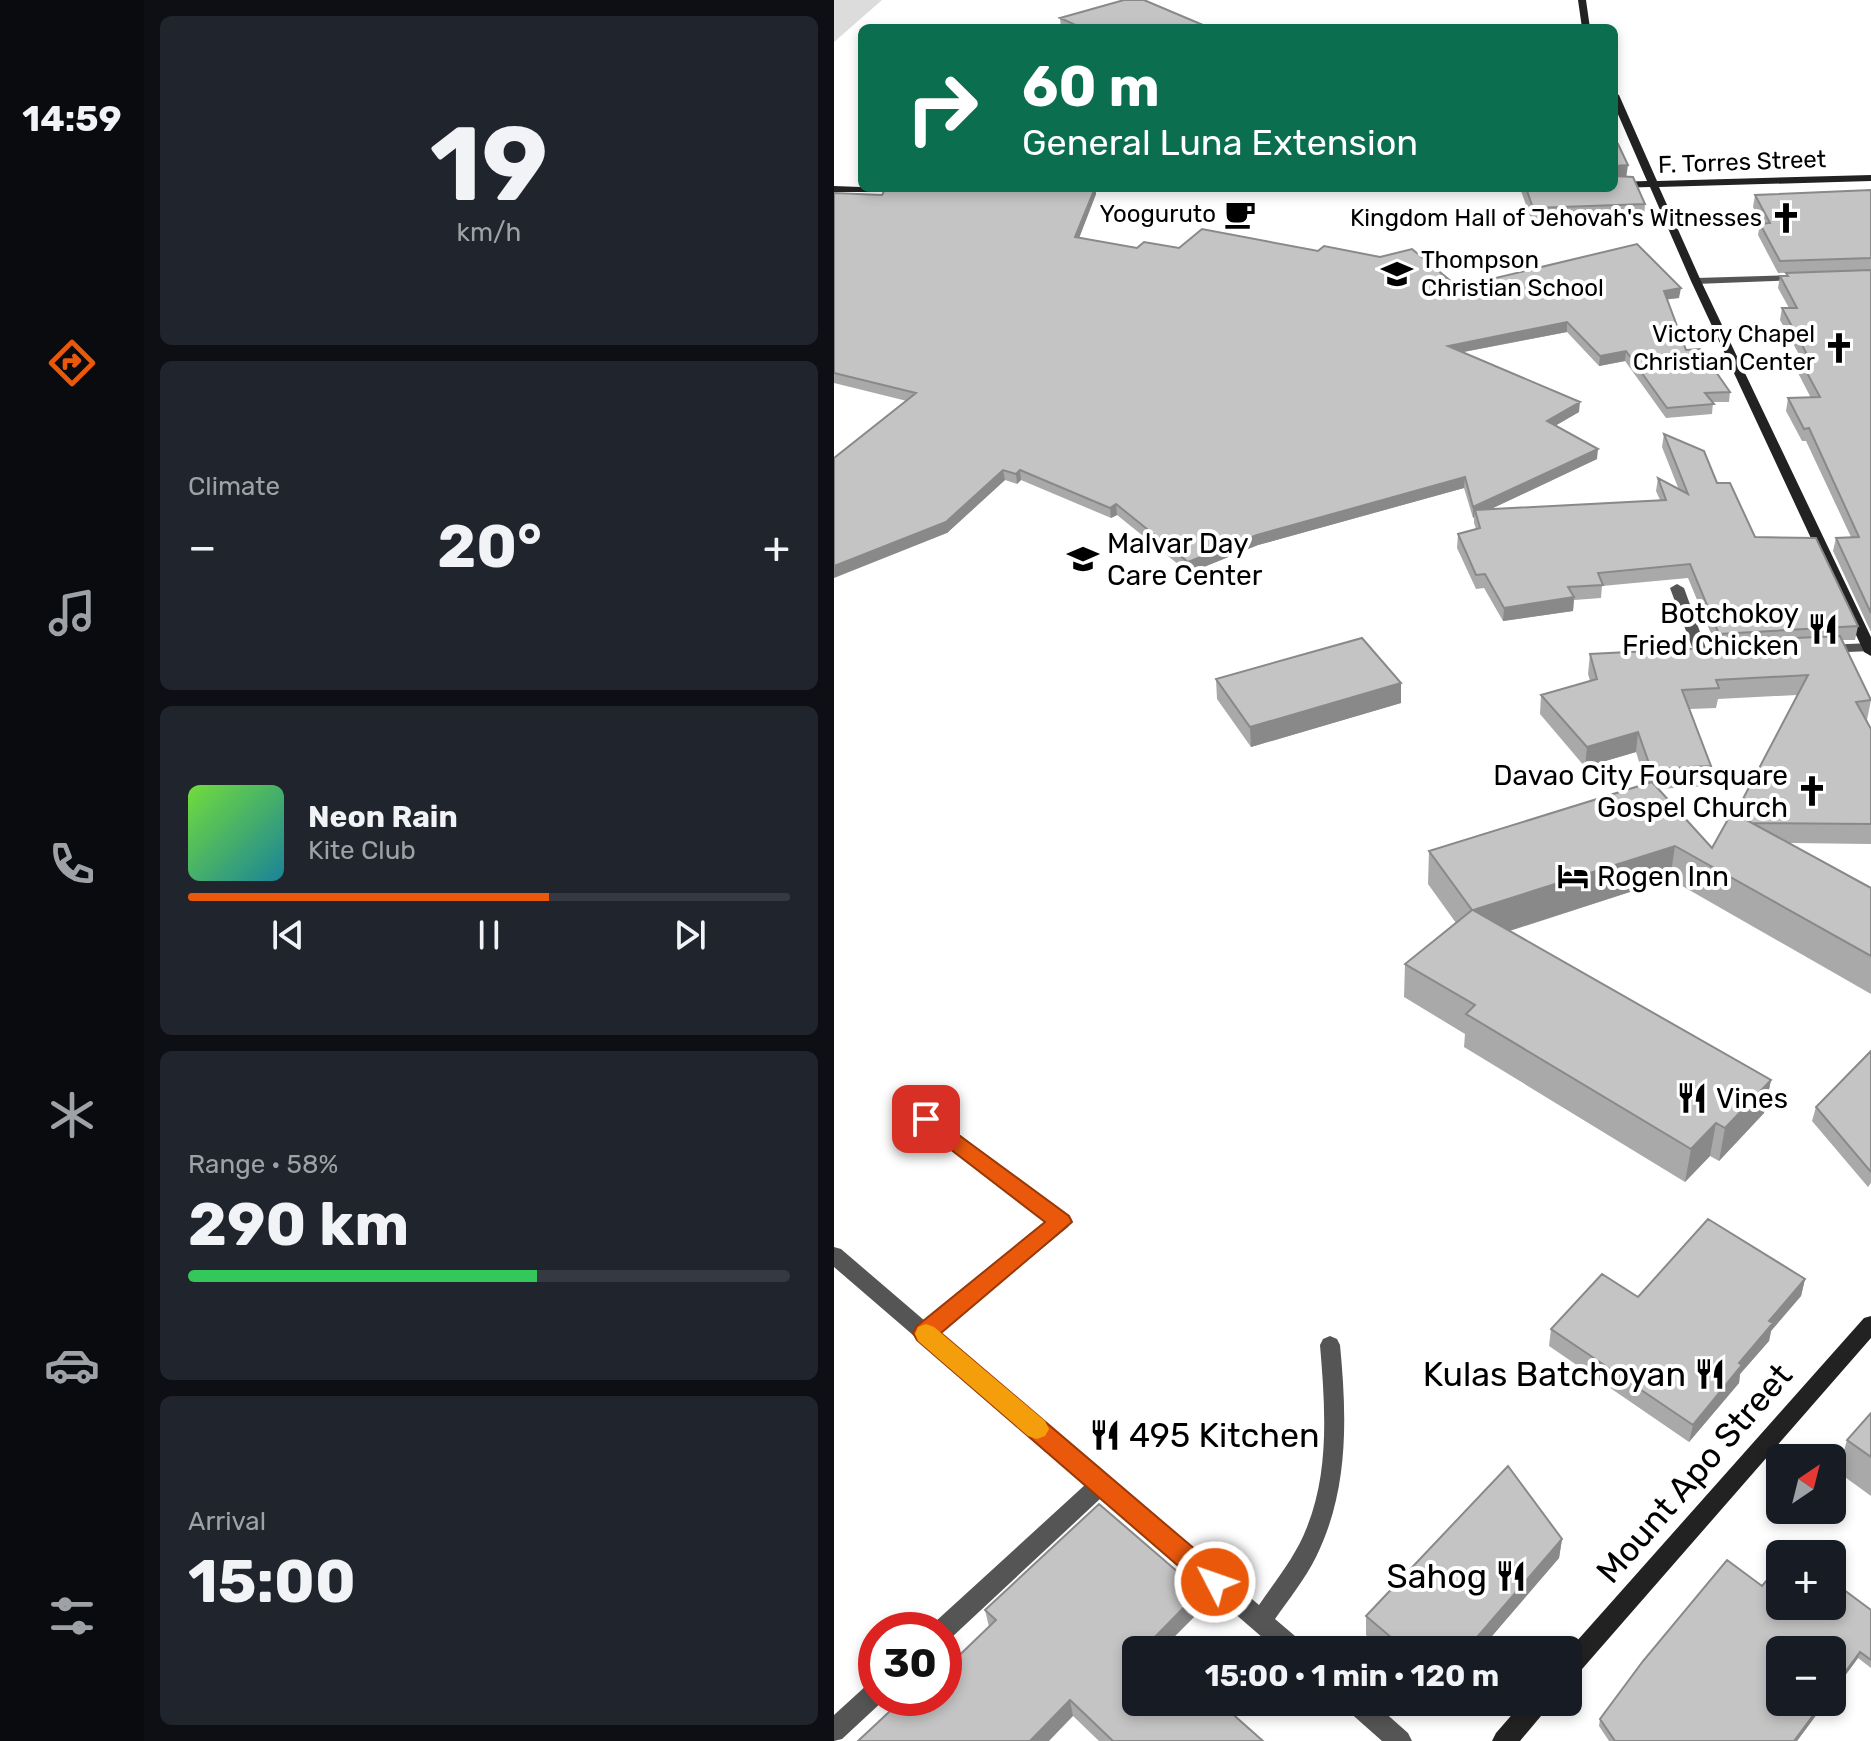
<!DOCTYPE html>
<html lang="en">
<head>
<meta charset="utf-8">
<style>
	body { margin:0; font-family:Rubik,sans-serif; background:#20242c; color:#f1f3f6; height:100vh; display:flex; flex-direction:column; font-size:30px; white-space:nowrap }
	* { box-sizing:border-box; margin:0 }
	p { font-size:26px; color:#9ea1a6 }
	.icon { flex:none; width:44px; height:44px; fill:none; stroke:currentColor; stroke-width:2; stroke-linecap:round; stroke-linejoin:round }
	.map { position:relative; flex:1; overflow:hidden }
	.sheet { display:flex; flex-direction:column; gap:16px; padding:16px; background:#0d0f14; width:690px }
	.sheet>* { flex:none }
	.guide { position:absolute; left:24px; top:24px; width:760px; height:168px; border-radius:12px; box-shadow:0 4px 12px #0003; background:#0b6e4f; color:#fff; overflow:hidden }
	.needle { width:52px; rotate:35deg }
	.fabs { position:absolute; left:932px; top:1444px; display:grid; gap:16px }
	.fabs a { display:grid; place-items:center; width:80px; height:80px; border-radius:12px; background:#171b24; box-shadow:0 4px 12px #0003; font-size:40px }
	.speed { position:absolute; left:24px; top:1612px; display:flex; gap:16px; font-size:40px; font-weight:700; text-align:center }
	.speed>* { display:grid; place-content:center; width:104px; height:104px; border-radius:50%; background:#171b24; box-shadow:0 4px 12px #0003; line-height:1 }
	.speed .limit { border:12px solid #d22; background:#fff; color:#111 }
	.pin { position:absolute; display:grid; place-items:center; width:68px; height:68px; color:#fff; margin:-34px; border-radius:16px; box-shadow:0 4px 12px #0006 }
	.me { position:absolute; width:88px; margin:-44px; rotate:311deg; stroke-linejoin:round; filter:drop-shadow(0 0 6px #0008) }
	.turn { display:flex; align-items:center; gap:28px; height:168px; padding:0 32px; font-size:36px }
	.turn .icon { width:104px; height:104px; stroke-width:2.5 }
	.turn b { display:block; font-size:56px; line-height:68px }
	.big { font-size:60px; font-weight:700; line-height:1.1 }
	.sheet .widget { flex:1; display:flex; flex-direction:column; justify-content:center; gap:12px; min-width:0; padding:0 28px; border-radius:12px; background:#20242c }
	.sheet .dial { align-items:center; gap:0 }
	.dial b { font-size:104px; line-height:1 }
	.song { display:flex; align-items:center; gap:24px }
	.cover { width:96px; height:96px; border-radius:12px; background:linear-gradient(135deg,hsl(100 70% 55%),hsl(190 70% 35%)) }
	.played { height:8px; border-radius:4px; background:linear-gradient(90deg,#ea580c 60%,#363941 60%) }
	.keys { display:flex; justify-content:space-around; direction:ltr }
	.heat { display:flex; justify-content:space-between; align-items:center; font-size:44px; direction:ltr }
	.charge { height:12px; border-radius:6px; background:linear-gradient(90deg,#34c759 58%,#363941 0) }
	.trip { position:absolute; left:288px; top:1636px; width:460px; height:80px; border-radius:12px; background:#171b24; box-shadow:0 4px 12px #0003; font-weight:700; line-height:80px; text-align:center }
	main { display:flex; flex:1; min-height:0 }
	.dock { display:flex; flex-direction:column; width:144px; justify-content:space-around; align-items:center; background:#090b0e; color:#9ea1a6 }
	.dock .icon { width:56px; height:56px }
	.dock .active { color:#ea580c }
	.dock b { font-size:36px; color:#f1f3f6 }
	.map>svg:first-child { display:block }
	.green { fill:#dcdcdc }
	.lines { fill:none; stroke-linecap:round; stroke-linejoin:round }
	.street { fill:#555; fill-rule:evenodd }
	.secondary { fill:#222; fill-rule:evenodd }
	.wall { fill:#a9a9a9; fill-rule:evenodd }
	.shaded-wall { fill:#898989 }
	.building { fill:#c4c4c4; stroke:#898989; stroke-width:2 }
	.route { fill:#ea580c; stroke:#983908; stroke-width:2 }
	.slow { fill:#f59e0b }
	.labels { text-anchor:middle; stroke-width:8; stroke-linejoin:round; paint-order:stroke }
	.far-street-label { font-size:24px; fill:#000; stroke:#fff }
	.far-poi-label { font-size:24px; fill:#000; stroke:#fff; text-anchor:end }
	.poi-label { font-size:28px; fill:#000; stroke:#fff; text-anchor:start }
	.near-poi-label { font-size:34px; fill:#000; stroke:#fff; text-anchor:end }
	.near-street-label { font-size:34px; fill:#000; stroke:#fff }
</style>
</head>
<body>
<main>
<nav class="dock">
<b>14:59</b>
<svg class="icon active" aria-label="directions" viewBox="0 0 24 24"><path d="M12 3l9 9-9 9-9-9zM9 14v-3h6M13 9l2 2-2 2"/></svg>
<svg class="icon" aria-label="music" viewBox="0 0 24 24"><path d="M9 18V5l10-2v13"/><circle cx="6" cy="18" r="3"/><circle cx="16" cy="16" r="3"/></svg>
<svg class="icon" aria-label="phone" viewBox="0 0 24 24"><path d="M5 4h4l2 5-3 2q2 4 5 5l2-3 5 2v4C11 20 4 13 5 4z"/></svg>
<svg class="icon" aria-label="climate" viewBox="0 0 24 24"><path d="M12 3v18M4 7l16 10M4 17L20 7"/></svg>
<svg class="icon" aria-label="car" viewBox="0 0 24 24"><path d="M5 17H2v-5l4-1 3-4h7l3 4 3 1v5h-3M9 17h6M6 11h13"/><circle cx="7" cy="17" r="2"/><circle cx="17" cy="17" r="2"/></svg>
<svg class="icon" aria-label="filters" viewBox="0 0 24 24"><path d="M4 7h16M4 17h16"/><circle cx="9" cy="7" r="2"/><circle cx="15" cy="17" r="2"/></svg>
</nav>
<section class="sheet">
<div class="widget dial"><b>19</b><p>km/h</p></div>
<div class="widget"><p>Climate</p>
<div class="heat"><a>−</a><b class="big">20°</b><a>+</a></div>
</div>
<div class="widget">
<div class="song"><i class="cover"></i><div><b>Neon Rain</b><p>Kite Club</p></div></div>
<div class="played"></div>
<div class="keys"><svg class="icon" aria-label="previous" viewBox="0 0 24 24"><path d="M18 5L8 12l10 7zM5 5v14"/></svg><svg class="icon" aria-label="pause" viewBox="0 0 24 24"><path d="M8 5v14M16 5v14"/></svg><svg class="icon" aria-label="next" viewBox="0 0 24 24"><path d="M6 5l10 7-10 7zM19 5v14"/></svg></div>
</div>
<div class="widget"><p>Range · 58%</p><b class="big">290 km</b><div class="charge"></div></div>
<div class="widget"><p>Arrival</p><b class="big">15:00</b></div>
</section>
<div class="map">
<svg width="1037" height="1741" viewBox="0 0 1037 1741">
	<rect width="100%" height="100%" fill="#fff"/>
	<!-- green -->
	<path class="green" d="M0,0H48L0,42Z"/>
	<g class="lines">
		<!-- street -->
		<path class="street" d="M965,275L970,278L969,280L862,284L857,281L862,278Z
			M843,584L850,588L873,651L885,652L887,655L885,658L868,659L861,655L836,588Z
			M1037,643V651L991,653L984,649L991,645Z
			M70,1095L76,1097L234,1217L237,1222L234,1227L105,1333L425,1605C442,1580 462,1556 473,1527C496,1470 491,1405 486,1345L489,1339L496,1336L503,1339L506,1345C513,1418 515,1490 482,1557C471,1579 455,1599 441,1619L468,1642L471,1650H443L267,1498L117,1638L110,1640V1630H98L101,1622L252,1484L0,1267V1247L7,1249L91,1321L213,1222L64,1107L61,1102L64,1097Z
			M42,1681V1698H51L50,1700L8,1739L0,1741V1715L34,1684Z
			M509,1702H539L574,1733L578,1741H548L513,1710Z"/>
		<!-- secondary -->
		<path class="secondary" d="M744,0H752L756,28H748Z
			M780,92L785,95L823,181L1037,175V181L825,187L867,281L1037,637V656L1030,652L857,281L816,187L780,188V182L813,181L780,105Z
			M0,186L78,189L73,192H0Z
			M235,188H376L371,191H240Z
			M1037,1316V1338L742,1676L734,1679V1651L1030,1318Z
			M689,1702H716L712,1710L686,1741H658L662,1733Z"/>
	</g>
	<!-- wall -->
	<path class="wall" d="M226,18L376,28H227Z
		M793,176L811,204L810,218L698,222L686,188H780Z
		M1037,190V270L944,273L924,235L926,224H928L919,207L921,195Z
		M0,193L48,195L262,194L245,238L303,248H345L624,287L845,298L833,299L852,350L896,392L895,402H879L878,414L832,418L791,361L765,366L733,332L630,352L745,412L721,426L763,459L657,509L826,500L822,491L824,478L845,490L828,447L830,434L883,483L921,537L1024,626L1021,640H1008L1037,700L1033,720L1037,729V844L956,843L1037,888V994L836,879L676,931L937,1080L930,1113L885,1161L876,1156L851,1182L630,1047L631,1034L570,997L571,964L622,923L594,884L595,851L812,784L802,752L751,767L706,714L707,695L756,681L754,674L756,654L883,648L854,578L768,586L767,598L740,600L739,611L669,621L650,588L642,589L623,548L624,534L642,529L640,523V517L639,518L630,488L424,545L355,573L283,515L277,518L187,480L183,484L171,480L113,533L73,401L0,383ZM963,695L901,814L878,848L824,789L874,786L877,766L856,709L882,708L884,699Z
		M1037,270V632L999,551L1002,538L1017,537L972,441H968L952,411L954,398H977L963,371L965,358H967L946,320L948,308H955L944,288L946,276H952V273Z
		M382,679L567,683V703L417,747L383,699Z
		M1037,1051V1183L1034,1187L978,1121L982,1107Z
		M971,1279L967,1296L937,1331L935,1341L906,1374L905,1383L855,1442L715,1346L717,1329L804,1297Z
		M1037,1413V1496L1004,1472L1013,1440Z
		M728,1539L725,1558L646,1650H549L532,1635V1616Z
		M928,1586L1037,1610V1668L1024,1658L963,1741H775L765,1726L766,1719Z
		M366,1591L368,1609L327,1650L429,1741H265L239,1716L110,1698L155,1627L151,1610Z"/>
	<!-- shaded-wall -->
	<path class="shaded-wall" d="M794,165L792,179L780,180V166Z
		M261,188H262V194L242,246L241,237Z
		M847,288L845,298L828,300L830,291Z
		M733,322V332L613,355L614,346Z
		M792,351L791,361L765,366L766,356Z
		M746,402L745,412L712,431L713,421Z
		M764,449L763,459L642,516L641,510L640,517L639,518V507Z
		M169,470L171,480L113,533L0,578V566Z
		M186,470L187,480L183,484L182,474Z
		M631,477L630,488L424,545L355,573L354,562L423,535Z
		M282,504L283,515L277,518L276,508Z
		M740,597L739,611L669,621L670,608Z
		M567,683V703L417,747L416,727Z
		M804,732L802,752L751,767L753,747Z
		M841,846L836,879L637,943L639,910Z
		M937,1080L930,1113L885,1161L891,1128Z
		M882,1123L876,1156L851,1182L857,1149Z
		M971,1279L967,1296L937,1331L935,1341L906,1374L905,1383L855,1442L859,1425L905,1363L935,1321Z
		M728,1539L725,1558L646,1650H632Z
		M366,1591L368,1609L327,1650L317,1641Z
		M1026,1652L1024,1658L998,1693V1690Z
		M236,1700L239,1716L215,1741H196Z
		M989,1702H992L963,1741H960Z"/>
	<!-- building -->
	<path class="building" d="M290,0H310L376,28H248L226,18Z
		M784,144L794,165L780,166V145Z
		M780,176L799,177L811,204L699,208L692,188H780Z
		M52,188H261L241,237L303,248L310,242L345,248L368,229L484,251L490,246L546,257L578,249L624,287L803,244L847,288L830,291L852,350L866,349L896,392L871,393L880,404L833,408L792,351L766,356L733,322L614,346L746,402L713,421L764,449L639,507L631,477L423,535L354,562L282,504L276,508L186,470L182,474L169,470L112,522L0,566V458L82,393L0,373V193L48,195Z
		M1037,190V258L946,261L926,224L936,223L921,195Z
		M1037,270V613L1002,538L1025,537L975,428L970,429L954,398L986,397L965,358H975L948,308H963L946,276H954L952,273Z
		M830,434L870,451L883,483H896L921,537L982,538L1024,626L885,634L856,564L764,573L769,585L734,587L740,597L670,608L651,574L642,575L624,534L646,528L641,510L832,500L824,478L854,494Z
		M1006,636L1037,700L1022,702L1037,729V824L918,823L901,814L974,675L882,680L885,688L848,690L877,766L817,769L804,732L753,747L707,695L763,679L756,654L894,647L891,641Z
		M528,638L567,683L416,727L382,679Z
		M818,782L878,848L898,812L1037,888V956L841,846L639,910L937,1080L891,1128L882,1123L857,1149L632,1014L641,1005L571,964L638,910L595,851Z
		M1037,1051V1172L982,1107Z
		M874,1219L971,1279L935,1321L939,1323L905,1363L908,1365L859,1425L717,1329L768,1274L804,1297Z
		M1037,1413V1457L1013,1440Z
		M674,1466L728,1539L632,1650H572L532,1616Z
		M265,1504L366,1591L317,1641L327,1650H302V1702H385L429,1741H279L236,1700L196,1741H24L70,1698H110V1670L162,1620L151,1610Z
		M893,1560L928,1586L946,1565V1606H998V1581L1037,1610V1660L1026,1652L998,1690V1650H946V1702H989L960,1741H781L766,1719L809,1661Z"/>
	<!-- route -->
	<path class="route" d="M92,1111L235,1216L238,1222L107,1333L390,1574L394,1582L390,1590L381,1594L372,1590L83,1340L79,1333L83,1326L211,1222L85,1125L82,1119L85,1114Z"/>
	<!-- slow -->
	<path class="slow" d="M92,1324L100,1327L211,1421L215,1429L211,1436L203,1439L194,1436L84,1341L81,1334L84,1327Z"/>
	<!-- icons -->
	<defs>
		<symbol id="cafe-bare" viewBox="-9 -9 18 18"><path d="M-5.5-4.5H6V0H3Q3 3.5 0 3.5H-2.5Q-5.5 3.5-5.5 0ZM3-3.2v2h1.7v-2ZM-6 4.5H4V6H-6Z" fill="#000" stroke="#fff" stroke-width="2.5" paint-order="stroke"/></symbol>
		<symbol id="church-bare" viewBox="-9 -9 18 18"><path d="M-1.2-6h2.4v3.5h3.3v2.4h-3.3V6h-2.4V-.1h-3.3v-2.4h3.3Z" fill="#000" stroke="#fff" stroke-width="2.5" paint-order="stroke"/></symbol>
		<symbol id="school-bare" viewBox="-9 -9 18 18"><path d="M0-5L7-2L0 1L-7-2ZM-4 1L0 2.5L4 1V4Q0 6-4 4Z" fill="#000" stroke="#fff" stroke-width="2.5" paint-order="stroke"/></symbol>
		<symbol id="restaurant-bare" viewBox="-9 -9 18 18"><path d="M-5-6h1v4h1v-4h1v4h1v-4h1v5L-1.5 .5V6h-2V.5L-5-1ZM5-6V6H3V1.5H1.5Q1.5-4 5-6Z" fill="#000" stroke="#fff" stroke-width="2.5" paint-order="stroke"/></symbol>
		<symbol id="hotel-bare" viewBox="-9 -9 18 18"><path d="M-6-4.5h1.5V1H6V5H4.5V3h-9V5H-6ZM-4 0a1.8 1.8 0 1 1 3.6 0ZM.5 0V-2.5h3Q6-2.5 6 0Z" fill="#000" stroke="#fff" stroke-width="2.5" paint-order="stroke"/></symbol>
	</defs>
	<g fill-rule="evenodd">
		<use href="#cafe-bare" x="384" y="192" width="44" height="44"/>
		<use href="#church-bare" x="930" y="196" width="44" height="44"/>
		<use href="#school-bare" x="541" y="252" width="44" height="44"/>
		<use href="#church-bare" x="983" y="326" width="44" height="44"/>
		<use href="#school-bare" x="227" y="537" width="44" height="44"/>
		<use href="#restaurant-bare" x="967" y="607" width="44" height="44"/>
		<use href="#church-bare" x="956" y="769" width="44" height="44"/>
		<use href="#hotel-bare" x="717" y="854" width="44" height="44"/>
		<use href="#restaurant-bare" x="836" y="1076" width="44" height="44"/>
		<use href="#restaurant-bare" x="854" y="1352" width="44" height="44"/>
		<use href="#restaurant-bare" x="249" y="1413" width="44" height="44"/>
		<use href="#restaurant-bare" x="655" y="1554" width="44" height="44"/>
	</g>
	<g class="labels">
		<!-- far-street labels -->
		<g class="far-street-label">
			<text transform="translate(908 162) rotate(-2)" y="8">F. Torres Street</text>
		</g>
		<!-- far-poi labels -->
		<g class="far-poi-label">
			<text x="382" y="222">Yooguruto</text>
			<text x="928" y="226">Kingdom Hall of Jehovah's Witnesses</text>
			<text x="587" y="268" text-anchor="start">Thompson<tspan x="587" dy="28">Christian School</tspan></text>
			<text x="981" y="342">Victory Chapel<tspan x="981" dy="28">Christian Center</tspan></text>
		</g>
		<!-- poi labels -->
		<g class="poi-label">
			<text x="273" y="553">Malvar Day<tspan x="273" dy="32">Care Center</tspan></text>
			<text x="965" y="623" text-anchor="end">Botchokoy<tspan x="965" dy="32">Fried Chicken</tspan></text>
			<text x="954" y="785" text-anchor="end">Davao City Foursquare<tspan x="954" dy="32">Gospel Church</tspan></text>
			<text x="763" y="886">Rogen Inn</text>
			<text x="882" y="1108">Vines</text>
		</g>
		<!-- near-poi labels -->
		<g class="near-poi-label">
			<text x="852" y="1386">Kulas Batchoyan</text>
			<text x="295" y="1447" text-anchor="start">495 Kitchen</text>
			<text x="653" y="1588">Sahog</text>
		</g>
		<!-- near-street labels -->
		<g class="near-street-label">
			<text transform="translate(860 1473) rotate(-49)" y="12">Mount Apo Street</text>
		</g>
	</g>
</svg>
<div class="fabs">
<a><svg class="needle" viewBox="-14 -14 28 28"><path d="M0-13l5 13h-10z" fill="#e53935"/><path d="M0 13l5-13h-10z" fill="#9ea1a6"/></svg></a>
<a>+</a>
<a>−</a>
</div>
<div class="speed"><div class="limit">30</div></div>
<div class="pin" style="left:92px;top:1119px;background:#d93025"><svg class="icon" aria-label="arrive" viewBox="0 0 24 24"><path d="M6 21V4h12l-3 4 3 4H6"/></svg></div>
<svg class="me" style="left:381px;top:1582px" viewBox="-20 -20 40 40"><circle r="17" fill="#ea580c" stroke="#fff" stroke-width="3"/><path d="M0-11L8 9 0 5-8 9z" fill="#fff"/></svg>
<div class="trip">15:00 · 1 min · 120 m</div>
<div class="guide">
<div class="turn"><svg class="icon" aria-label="right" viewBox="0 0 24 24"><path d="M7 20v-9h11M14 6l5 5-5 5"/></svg><div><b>60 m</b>General Luna Extension</div></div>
</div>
</div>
</main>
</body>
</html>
